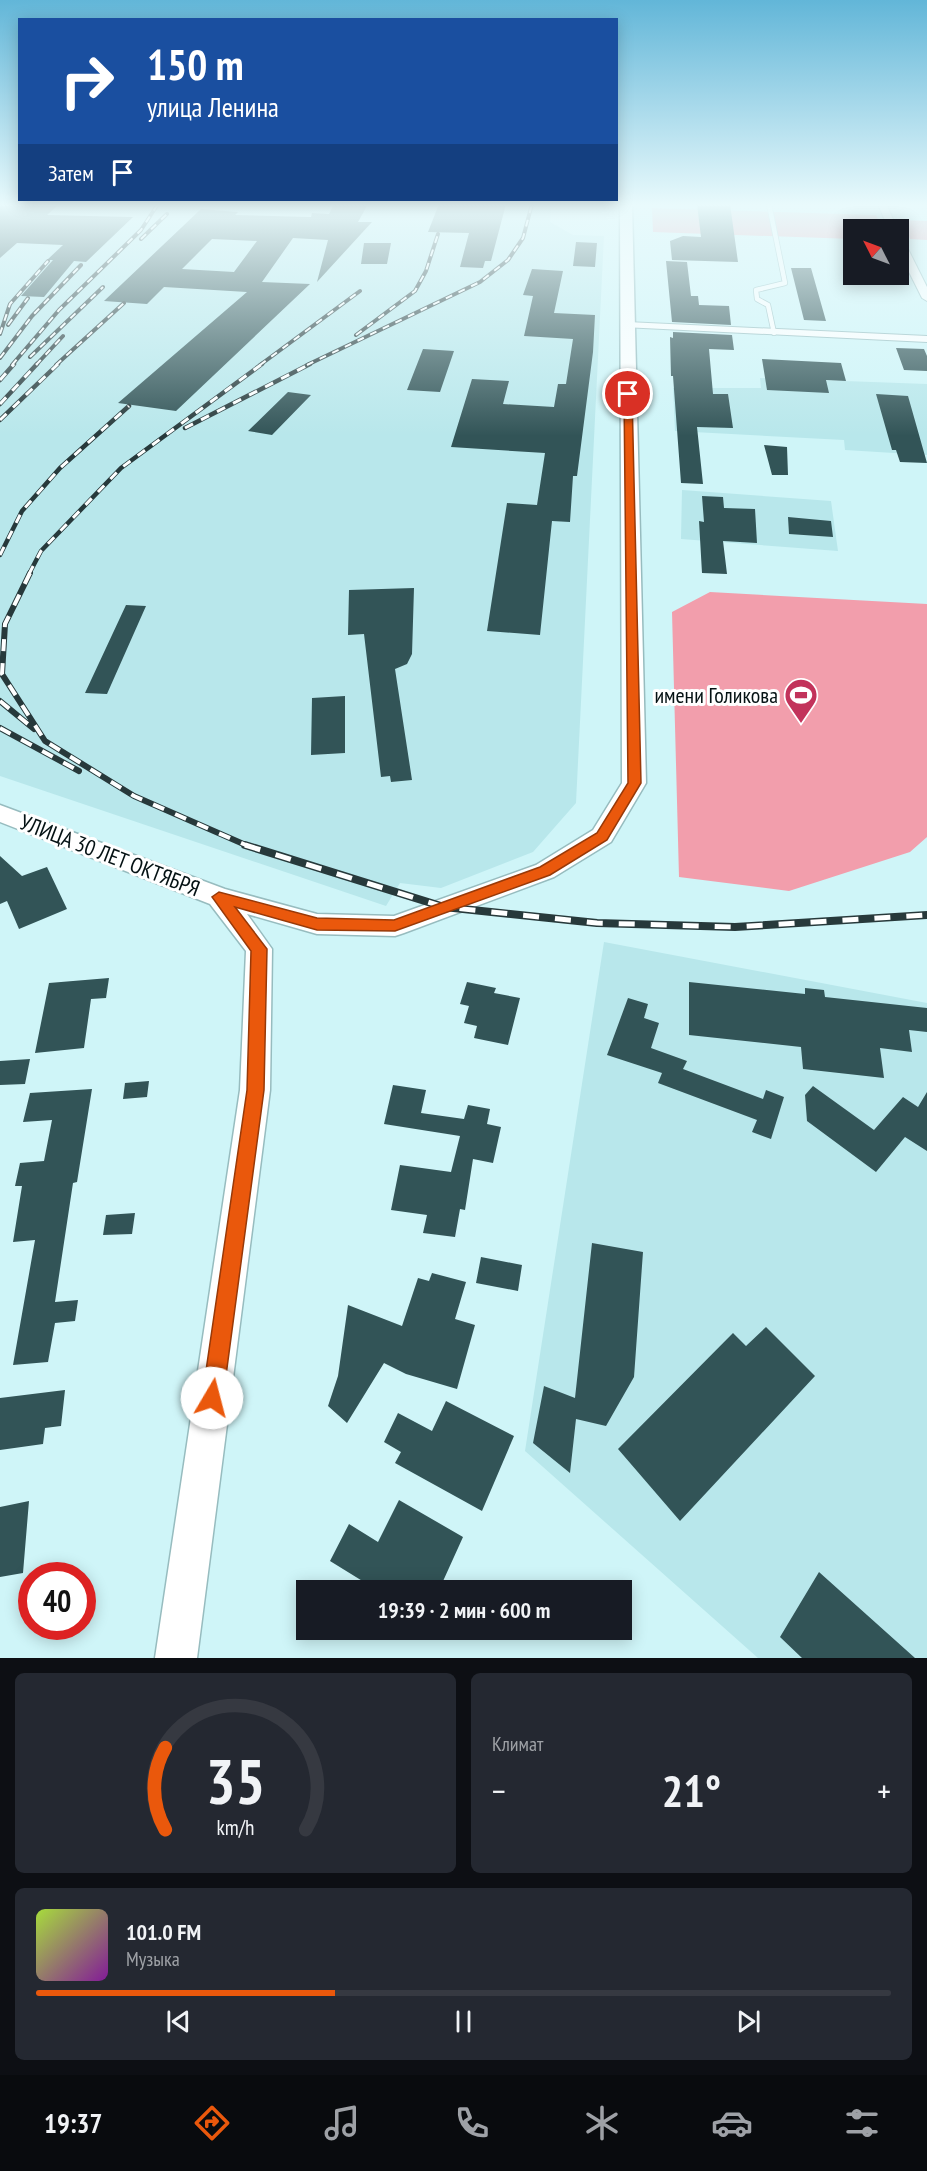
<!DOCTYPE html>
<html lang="ru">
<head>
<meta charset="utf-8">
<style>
	body { margin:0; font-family:"PT Sans Narrow",sans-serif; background:#242831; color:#f1f3f6; height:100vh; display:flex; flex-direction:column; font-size:22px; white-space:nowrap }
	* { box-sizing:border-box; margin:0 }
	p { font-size:20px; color:#9ea1a6 }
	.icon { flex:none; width:33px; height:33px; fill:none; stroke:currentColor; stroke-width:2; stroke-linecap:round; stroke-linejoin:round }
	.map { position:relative; height:1658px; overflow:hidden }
	.panel { display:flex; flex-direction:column; gap:15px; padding:15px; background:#0d0f14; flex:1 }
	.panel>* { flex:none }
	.top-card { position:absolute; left:18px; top:18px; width:600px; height:183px; border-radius:0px; box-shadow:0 3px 15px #0003; background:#1a4fa0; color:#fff; overflow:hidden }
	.needle { width:39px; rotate:312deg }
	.controls { position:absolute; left:843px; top:219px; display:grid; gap:12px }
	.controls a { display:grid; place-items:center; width:66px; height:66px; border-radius:0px; background:#171b24; box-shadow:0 3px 15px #0003; font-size:30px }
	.speed { position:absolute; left:18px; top:1562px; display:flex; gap:12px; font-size:30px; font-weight:700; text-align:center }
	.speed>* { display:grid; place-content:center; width:78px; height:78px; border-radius:50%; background:#171b24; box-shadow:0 3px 15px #0003; line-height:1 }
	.speed .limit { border:9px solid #d22; background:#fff; color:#111 }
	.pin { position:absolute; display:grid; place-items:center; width:51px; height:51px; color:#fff; margin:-26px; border:3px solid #fff; border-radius:50%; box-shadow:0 2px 6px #0007 }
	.me { position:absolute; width:66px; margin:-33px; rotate:8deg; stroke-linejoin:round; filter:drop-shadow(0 0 4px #0008) }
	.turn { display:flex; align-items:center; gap:21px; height:126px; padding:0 30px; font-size:27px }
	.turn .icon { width:78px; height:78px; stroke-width:2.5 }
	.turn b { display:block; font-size:42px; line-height:51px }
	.then { display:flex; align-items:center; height:57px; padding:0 30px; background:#0003; gap:12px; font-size:22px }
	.big { font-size:45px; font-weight:600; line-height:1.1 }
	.panel .widget { flex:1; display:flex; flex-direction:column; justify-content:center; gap:9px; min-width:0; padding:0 21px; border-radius:9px; background:#242831 }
	.panel .dial { align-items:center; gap:0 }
	.dial svg { height:156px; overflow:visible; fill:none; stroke:#363941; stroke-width:7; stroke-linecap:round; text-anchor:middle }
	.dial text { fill:#f1f3f6; stroke:none }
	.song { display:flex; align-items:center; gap:18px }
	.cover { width:72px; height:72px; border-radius:9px; background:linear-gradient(135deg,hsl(80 70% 55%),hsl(290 70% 35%)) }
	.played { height:6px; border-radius:3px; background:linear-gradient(90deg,#ea580c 35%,#363941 35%) }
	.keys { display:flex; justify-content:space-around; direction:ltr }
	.heat { display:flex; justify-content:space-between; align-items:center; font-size:33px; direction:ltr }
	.panel .tiles { flex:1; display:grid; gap:15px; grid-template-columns:1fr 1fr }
	.widget:last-child { grid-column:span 2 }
	.trip { position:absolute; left:296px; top:1580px; width:336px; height:60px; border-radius:0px; background:#171b24; box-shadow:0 3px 15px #0003; font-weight:600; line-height:60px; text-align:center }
	.tabs { display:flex; height:96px; justify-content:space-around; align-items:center; background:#090b0e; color:#9ea1a6 }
	.tabs .icon { width:42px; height:42px }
	.tabs .current { color:#ea580c }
	.tabs b { font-size:27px; color:#f1f3f6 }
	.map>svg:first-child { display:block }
	.built { fill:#b8e7eb }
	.green { fill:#f29eac }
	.building { fill:#325457; fill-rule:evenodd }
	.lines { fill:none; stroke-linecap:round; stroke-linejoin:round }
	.service-casing { stroke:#97bcbf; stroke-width:6 }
	.minor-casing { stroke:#97bcbf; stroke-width:2 }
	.tertiary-casing { stroke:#97bcbf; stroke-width:3 }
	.service { stroke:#fff; stroke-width:4.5 }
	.minor { fill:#fff; fill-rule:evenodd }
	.tertiary { fill:#fff; fill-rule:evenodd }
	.rail-far3-casing { stroke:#27393b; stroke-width:4 }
	.rail-far2-casing { stroke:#27393b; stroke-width:4.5 }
	.rail-far1-casing { stroke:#27393b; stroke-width:6 }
	.rail-casing { stroke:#27393b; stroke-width:8 }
	.rail-far3 { stroke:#fff; stroke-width:2; stroke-dasharray:7; stroke-linecap:butt }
	.rail-far2 { stroke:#fff; stroke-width:3; stroke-dasharray:9; stroke-linecap:butt }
	.rail-far1 { stroke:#fff; stroke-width:4; stroke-dasharray:12; stroke-linecap:butt }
	.rail { stroke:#fff; stroke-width:5; stroke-dasharray:16; stroke-linecap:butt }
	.route { fill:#ea580c; stroke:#983908; stroke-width:1.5 }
	.labels { text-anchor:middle; stroke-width:6; stroke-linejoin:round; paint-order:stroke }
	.poi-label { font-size:22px; fill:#041113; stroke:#fff; text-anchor:end }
	.street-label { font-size:22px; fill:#041113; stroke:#fff }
</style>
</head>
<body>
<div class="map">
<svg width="927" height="1658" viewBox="0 0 927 1658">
	<rect width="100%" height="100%" fill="#cff5f8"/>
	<!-- built -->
	<path class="built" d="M0,204H563L551,209L550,222L573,235L604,236L576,803L533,852L441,888L400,883L386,906L0,776Z
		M760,378L927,384V455L845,450L844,440L675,431L673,388H761Z
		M682,490L831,501L838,551L681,539Z
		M604,942L927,1003V1658H758L525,1451Z"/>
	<!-- green -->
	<path class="green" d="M652,208L876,215L882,229L854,230L853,239L653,232Z
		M902,220L927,221V240L910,239Z
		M710,592L927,604V837L910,852L789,891L679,877L672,612Z"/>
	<!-- building -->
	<path class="building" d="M0,204L57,206L47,215L133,217L86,262L74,261L44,297L21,296L53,260H47L63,245L17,243L0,258Z
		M334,204H368L358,222H372L317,282L328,240L293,238L262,282L310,284L176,411L118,403L247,292L164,287L147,304L104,301L201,209L238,212L235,215L311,217L312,213L329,214ZM212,239L257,241L234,272L182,269Z
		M439,204H506L491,261H485L483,268L460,267L469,233L428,232Z
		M697,204H730L738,262L672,260L670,241L683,236L701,237Z
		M576,242L597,243L595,267L573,266Z
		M364,243H391L387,264H361Z
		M666,261L687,262L691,296H698L699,305L729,306L731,325L672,322Z
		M791,268H811L826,321L804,320Z
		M532,269L563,271L554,313L595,315L593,352L577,476H573L570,522L552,521L540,635L487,631L507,503L537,505L545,453L451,447L472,379L509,381L503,404L554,407L558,384H566L573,339L524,336L533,296L523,295Z
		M673,332L732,335L734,350L709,349L713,394H728L733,428L697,427L703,484L681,483L673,376H671L670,337L673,338Z
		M896,348L924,349L927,356V371L904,370Z
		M423,349L454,351L440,392L407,390Z
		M762,359L841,363L846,381L826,380L829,393L767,390Z
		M288,392L311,395L272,435L248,431Z
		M876,394L908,396L927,463L900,462L896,450H892Z
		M764,445L787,447L788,475H772Z
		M702,496L723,497L724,508L755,509L757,543L723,541L727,574L702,573L699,521L704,522Z
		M788,517L831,521L833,537L789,534Z
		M414,588L412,654L407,664L395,669L412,780L391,782L390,776L381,777L364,634L348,635L349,590Z
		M126,605L146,606L107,694L85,693Z
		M345,696V753L311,755L312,698Z
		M0,856L22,876L47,867L67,909L19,929L7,901L0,904Z
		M109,978L106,998L91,999L84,1048L35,1053L49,983Z
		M467,982L496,988L494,993L520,998L508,1045L474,1038L477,1026L464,1023L469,1006L460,1004Z
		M689,982L805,994V988L824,990L825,997L927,1008V1032L909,1030L912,1052L880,1048L884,1078L803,1069L801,1047L689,1035Z
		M628,998L648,1004L644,1018L659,1023L651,1048L687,1061L683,1069L763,1099L766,1090L784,1097L771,1139L752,1132L757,1120L658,1083L662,1073L607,1055Z
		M30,1059L25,1084L0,1085V1061Z
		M149,1081L147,1097L123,1099L125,1083Z
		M393,1085L426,1090L421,1113L464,1119L468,1105L490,1109L487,1124L501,1127L493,1163L473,1159L465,1210L460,1209L455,1237L423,1233L427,1215L391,1210L400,1165L451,1172L460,1136L384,1124Z
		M813,1086L874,1130L903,1097L918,1107L927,1092V1151L905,1137L876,1172L807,1121L805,1095Z
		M92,1089L77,1182L73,1183L55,1302L78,1300L75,1321L55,1323L48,1362L13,1365L35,1240L13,1242L22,1186H15L20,1163L44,1161L52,1120L23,1122L30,1093Z
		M135,1213L132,1234L103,1235L106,1215Z
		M592,1243L643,1252L634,1377L606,1426L576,1419L570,1473L533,1443L544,1386L575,1398Z
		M481,1257L522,1265L518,1291L476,1283Z
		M432,1273L466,1282L455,1319L475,1325L457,1389L406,1374L384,1363L347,1423L328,1406L338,1376L348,1305L402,1326L418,1278L429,1281Z
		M766,1327L815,1376L680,1521L618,1449L733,1333L746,1346Z
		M65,1390L61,1426L45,1428L43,1444L0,1450V1398Z
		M446,1401L514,1436L482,1511L395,1463L401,1452L384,1442L398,1413L432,1431Z
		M399,1500L463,1537L439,1590H377L330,1561L349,1524L378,1542Z
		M29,1501L23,1573L0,1577V1507Z
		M819,1572L915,1658H802L780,1637Z"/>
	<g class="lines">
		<defs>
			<path id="service" d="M769,204L785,283L756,290L757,299L768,305L774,333"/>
			<path id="minor" d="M878,204H886L898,230H889Z
				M898,236L903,239L927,287V301L922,298L898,250Z
				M627,322L927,336V342L623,327L621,325Z"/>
			<path id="tertiary" d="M620,204H632L646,783L611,842L554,877L404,933L395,936L317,934L247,914L272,949L270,1090L197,1658H155L240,1090L246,951L210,904L0,822V805L225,889L317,914L394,916L536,865L593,830L622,783Z"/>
		</defs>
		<!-- service casing -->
		<use href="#service" class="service-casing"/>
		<!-- minor casing -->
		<use href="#minor" class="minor-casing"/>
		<!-- tertiary casing -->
		<use href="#tertiary" class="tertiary-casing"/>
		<!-- service -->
		<use href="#service" class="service"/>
		<!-- minor -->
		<use href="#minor" class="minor"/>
		<!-- tertiary -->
		<use href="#tertiary" class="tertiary"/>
		<defs>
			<path id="rail-far3" d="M141,239L167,214
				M8,325L28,298
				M0,334L10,304L48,261
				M356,335L415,291L426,271L438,234
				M30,357L103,287
				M0,358L32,316L81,265
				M12,365L59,310L141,230L158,204
				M36,365L63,336
				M56,365L124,303
				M260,365L360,291
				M307,365L480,282L508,260L523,238L532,204"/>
			<path id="rail-far2" d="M0,380L14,364
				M0,404L37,364
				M0,420L58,364
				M185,428L310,364
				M0,555L22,511L60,468L129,406
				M29,574L41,551L121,468L262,364"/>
			<path id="rail-far1" d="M30,573L5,624L2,674L45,741L134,796L248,846
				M0,701L34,729
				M0,728L79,771"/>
			<path id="rail" d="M245,845L444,907L597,923L735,927L927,915"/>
		</defs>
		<!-- rail-far3 casing -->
		<use href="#rail-far3" class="rail-far3-casing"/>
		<!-- rail-far2 casing -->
		<use href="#rail-far2" class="rail-far2-casing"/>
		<!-- rail-far1 casing -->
		<use href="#rail-far1" class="rail-far1-casing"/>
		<!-- rail casing -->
		<use href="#rail" class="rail-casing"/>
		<!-- rail-far3 -->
		<use href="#rail-far3" class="rail-far3"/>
		<!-- rail-far2 -->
		<use href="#rail-far2" class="rail-far2"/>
		<!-- rail-far1 -->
		<use href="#rail-far1" class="rail-far1"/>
		<!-- rail -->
		<use href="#rail" class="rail"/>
	</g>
	<!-- sky -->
	<linearGradient id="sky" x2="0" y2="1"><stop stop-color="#62b6d8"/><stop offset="0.47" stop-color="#e9fafc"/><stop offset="1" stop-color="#e9fafc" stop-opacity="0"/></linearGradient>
	<rect width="927" height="436" fill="url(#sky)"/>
	<!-- route -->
	<path class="route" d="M628,391L632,394L641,783L607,840L550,875L395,931L317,930L235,907L267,949L264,1090L223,1398L220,1405L212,1408L205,1405L202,1398L247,1090L251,951L212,897L219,892L317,918L394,920L540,867L597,833L628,783L624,394Z"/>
	<!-- icons -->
	<defs>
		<symbol id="stadium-pin" viewBox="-11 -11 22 30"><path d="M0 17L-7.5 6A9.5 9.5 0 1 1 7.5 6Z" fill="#c2335b" stroke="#fff"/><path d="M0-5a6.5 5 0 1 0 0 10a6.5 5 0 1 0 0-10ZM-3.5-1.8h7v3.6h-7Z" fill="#fff"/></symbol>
	</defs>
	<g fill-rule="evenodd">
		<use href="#stadium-pin" x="782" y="676" width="38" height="52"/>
	</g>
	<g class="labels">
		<!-- poi labels -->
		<g class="poi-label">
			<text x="778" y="703">имени Голикова</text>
		</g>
		<!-- street labels -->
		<g class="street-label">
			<text transform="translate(110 855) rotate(21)" y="8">УЛИЦА 30 ЛЕТ ОКТЯБРЯ</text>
		</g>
	</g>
</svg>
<div class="controls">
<a><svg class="needle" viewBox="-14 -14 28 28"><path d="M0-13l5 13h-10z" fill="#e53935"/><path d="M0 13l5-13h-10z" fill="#9ea1a6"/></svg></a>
</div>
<div class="speed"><div class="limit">40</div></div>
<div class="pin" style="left:628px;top:394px;background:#d93025"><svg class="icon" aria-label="arrive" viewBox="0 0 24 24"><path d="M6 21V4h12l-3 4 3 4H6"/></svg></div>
<svg class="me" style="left:212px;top:1398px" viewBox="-20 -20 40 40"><circle r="19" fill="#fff"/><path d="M0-13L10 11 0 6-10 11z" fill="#ea580c"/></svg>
<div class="trip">19:39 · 2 мин · 600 m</div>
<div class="top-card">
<div class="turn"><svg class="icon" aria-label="right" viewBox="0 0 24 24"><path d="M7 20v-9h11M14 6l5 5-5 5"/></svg><div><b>150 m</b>улица Ленина</div></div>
<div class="then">Затем<svg class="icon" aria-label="arrive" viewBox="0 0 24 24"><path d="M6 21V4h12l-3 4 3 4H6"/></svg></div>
</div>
</div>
<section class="panel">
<div class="tiles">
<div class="widget dial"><svg viewBox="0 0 100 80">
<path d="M14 69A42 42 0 1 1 86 69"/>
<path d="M14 69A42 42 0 0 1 14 27" stroke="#ea580c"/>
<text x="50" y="56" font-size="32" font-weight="700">35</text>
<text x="50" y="72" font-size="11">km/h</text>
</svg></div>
<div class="widget"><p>Климат</p>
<div class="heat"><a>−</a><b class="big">21°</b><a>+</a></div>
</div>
<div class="widget">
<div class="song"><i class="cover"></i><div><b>101.0 FM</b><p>Музыка</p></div></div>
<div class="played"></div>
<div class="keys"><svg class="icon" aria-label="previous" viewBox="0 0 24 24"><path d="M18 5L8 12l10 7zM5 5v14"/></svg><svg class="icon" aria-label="pause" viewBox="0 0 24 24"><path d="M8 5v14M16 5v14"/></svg><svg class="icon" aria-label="next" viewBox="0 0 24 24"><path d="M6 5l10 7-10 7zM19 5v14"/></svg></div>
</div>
</div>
</section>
<nav class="tabs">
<b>19:37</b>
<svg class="icon current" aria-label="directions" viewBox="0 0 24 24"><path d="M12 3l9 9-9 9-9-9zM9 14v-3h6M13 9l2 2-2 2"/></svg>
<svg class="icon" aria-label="music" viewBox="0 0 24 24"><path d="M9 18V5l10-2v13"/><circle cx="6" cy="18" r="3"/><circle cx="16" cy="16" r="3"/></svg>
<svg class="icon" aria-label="phone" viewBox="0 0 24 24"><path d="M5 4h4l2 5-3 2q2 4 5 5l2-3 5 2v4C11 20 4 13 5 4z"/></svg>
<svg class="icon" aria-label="climate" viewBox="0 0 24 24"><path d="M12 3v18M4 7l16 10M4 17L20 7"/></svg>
<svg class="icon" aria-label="car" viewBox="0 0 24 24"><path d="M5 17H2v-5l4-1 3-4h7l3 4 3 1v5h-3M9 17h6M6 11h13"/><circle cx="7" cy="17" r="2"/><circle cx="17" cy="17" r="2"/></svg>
<svg class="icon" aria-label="filters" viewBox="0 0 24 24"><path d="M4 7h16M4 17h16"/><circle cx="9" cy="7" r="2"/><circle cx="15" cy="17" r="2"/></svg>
</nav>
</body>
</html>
